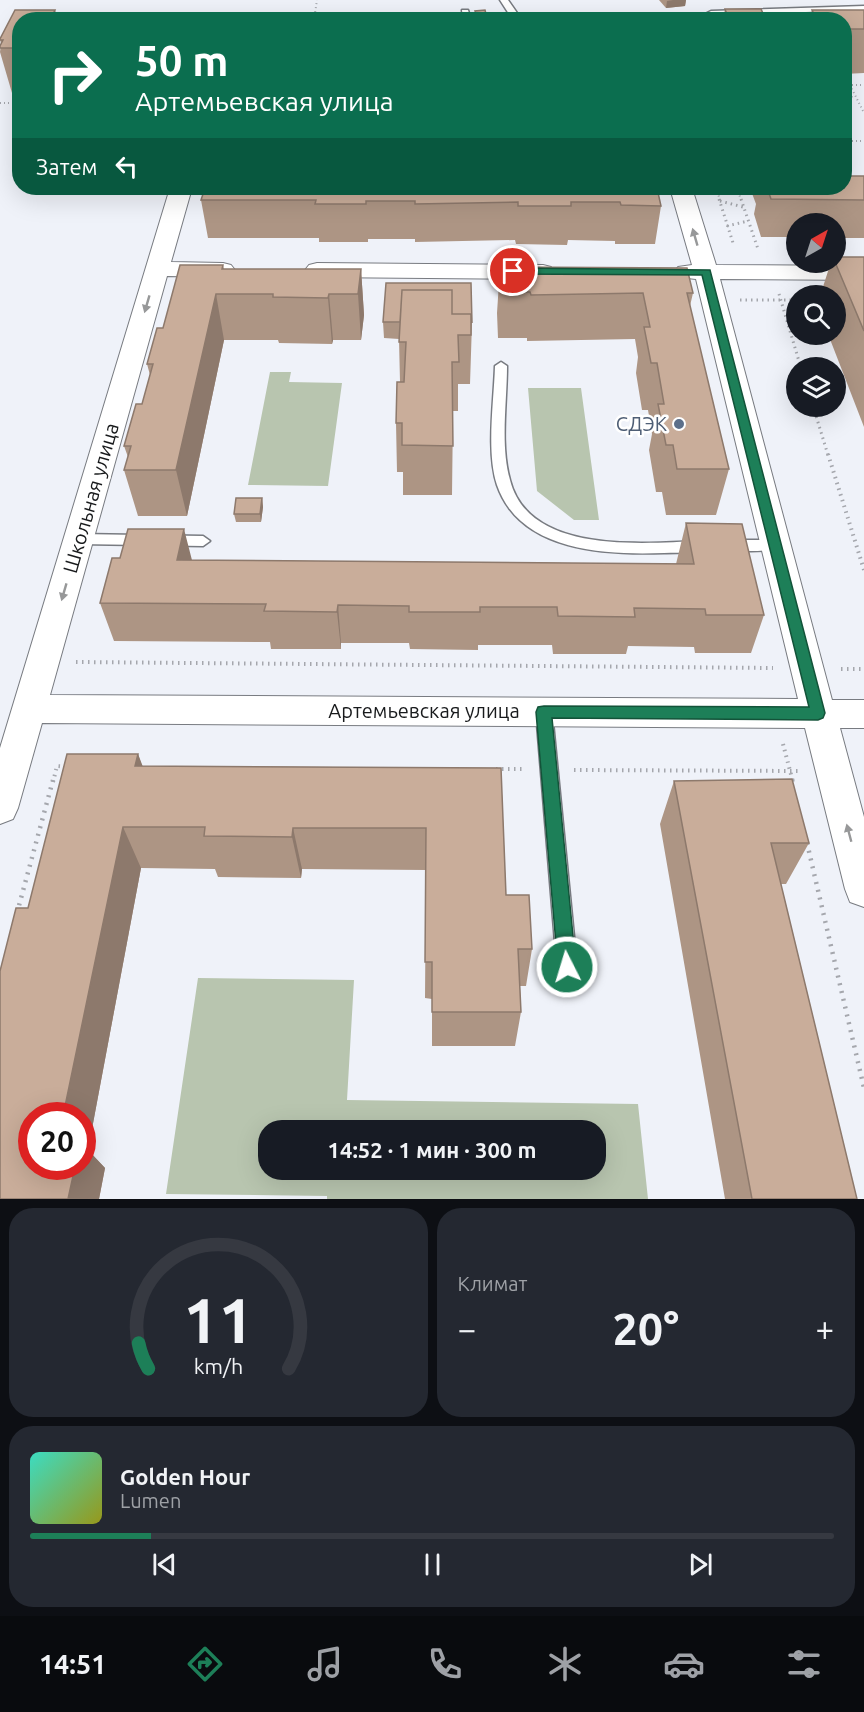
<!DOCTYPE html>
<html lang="ru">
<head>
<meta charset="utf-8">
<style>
	body { margin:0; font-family:Ubuntu,sans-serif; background:#242831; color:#f1f3f6; height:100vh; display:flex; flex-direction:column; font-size:22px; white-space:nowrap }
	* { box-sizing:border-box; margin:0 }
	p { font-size:20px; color:#9ea1a6 }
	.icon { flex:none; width:33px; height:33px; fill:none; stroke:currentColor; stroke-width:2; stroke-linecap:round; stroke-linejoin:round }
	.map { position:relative; height:1199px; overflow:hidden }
	.sheet { display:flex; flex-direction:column; gap:9px; padding:9px; background:#0d0f14; flex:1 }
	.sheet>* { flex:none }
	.banner { position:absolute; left:12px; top:12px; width:840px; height:183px; border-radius:24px; box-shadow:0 6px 24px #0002; background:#0b6e4f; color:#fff; overflow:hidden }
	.needle { width:39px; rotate:39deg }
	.controls { position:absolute; left:786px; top:213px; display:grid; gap:12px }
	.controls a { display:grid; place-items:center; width:60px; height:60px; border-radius:50%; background:#171b24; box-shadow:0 6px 24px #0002; font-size:30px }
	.speed { position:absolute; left:18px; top:1102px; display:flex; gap:12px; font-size:30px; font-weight:700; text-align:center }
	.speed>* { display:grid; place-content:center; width:78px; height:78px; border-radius:50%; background:#171b24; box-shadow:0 6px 24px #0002; line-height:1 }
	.speed .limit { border:9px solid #d22; background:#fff; color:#111 }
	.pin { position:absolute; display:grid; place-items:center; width:51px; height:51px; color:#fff; margin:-26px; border:3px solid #fff; border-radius:50%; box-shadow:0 2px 6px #0007 }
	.me { position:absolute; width:66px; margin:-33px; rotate:355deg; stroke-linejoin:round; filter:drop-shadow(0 0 4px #0008) }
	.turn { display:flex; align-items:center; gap:21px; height:126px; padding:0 24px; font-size:27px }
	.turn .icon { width:78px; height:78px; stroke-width:2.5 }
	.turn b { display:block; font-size:42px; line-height:51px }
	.then { display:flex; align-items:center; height:57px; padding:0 24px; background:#0003; gap:12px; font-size:22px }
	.big { font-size:45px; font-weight:700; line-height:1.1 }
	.sheet .tile { flex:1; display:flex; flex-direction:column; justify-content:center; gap:9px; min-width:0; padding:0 21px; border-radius:24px; background:#242831 }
	.sheet .dial { align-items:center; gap:0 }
	.dial svg { height:156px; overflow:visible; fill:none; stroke:#363941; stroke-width:7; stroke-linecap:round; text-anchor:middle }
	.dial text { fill:#f1f3f6; stroke:none }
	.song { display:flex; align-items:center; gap:18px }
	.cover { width:72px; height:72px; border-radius:9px; background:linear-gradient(135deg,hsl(170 70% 55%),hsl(60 70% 35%)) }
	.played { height:6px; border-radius:3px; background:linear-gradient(90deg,#1d7f58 15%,#363941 15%) }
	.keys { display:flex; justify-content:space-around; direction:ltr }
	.heat { display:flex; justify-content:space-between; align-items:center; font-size:33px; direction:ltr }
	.sheet .tiles { flex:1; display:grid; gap:9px; grid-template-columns:1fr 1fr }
	.tile:last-child { grid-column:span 2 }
	.trip { position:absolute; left:258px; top:1120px; width:348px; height:60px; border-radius:24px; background:#171b24; box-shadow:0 6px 24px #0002; font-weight:700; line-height:60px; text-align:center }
	.tab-bar { display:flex; height:96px; justify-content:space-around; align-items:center; background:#090b0e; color:#9ea1a6 }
	.tab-bar .icon { width:42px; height:42px }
	.tab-bar .selected { color:#1d7f58 }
	.tab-bar b { font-size:27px; color:#f1f3f6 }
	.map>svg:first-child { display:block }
	.green { fill:#b8c5af; fill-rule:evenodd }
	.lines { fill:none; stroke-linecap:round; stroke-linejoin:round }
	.lane-casing { stroke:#787b81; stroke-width:3 }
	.street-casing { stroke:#787b81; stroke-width:2 }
	.path-far3 { stroke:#a5a7ad; stroke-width:2; stroke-dasharray:1 3; stroke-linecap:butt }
	.path-far2 { stroke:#a5a7ad; stroke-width:3; stroke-dasharray:1.5 4; stroke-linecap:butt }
	.path-far1 { stroke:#a5a7ad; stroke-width:4; stroke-dasharray:1.5 4.5; stroke-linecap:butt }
	.path { stroke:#a5a7ad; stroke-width:4.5; stroke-dasharray:2 6; stroke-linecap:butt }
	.lane { fill:#fff; fill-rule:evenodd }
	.street { fill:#fff; fill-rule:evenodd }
	.wall { fill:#ad9584 }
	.shaded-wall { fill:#8d796c }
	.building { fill:#c9ad9a; stroke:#8d796c; stroke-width:1.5 }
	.oneway { fill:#979899 }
	.route { fill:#1d7f58; stroke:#135339; stroke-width:1.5 }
	.service-dot { fill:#5c6f8a; stroke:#fff; stroke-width:2 }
	.labels { text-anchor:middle; stroke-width:5; stroke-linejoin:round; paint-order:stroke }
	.service-label { font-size:20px; fill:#4e5e75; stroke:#fff; text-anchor:end }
	.street-label { font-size:20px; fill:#181a1c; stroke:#fff }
</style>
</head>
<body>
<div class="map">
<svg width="864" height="1199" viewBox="0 0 864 1199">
	<rect width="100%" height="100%" fill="#eff2f9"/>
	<!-- green -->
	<path class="green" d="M270,372H291L289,382L342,383L328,486L248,485Z
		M528,388H581L599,520H574L537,491Z
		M198,978L354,980L347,1100L638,1104L648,1199H327V1196L166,1194ZM268,1131H596V1170H268Z"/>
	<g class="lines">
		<defs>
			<path id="lane" d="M500,0H508L522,20H513Z
				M864,6V10L716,15L718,20H710L707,13L711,11Z
				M462,10H468L471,20H463Z
				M501,362L507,366C507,402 500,445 510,480C529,555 643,543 700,541L705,542L707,546L705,550C692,554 677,552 664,553C606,555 520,552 497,485C486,452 494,401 495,366Z
				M79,534L203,536L210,541L203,546L79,544L72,539Z
				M727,540H775L782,545C776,553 726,553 720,545Z
				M544,705L550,707L552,712L577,967L574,974L567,976L560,974L557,967L536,712L538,707Z"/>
			<path id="street" d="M170,188H192L171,262L223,263L231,265L235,270L231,275L223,277L167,276L50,695L798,699L696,279L678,277L674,272L678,267L692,265L670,188H692L716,265L864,266V280L720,279L832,700H864V728H840L864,817V907L850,902L845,889L805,728L42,723L18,808L13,819L0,824V748Z
				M317,263L543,265L551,267L555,272L551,277L543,279L317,277L309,275L305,270L309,265Z"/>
		</defs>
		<!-- lane casing -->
		<use href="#lane" class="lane-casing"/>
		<!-- street casing -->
		<use href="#street" class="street-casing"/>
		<!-- path-far3 -->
		<path class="path-far3" d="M314,20L317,0
			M844,85H864
			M850,85L864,113
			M844,94L855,98
			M0,103H20
			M844,141H864
			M716,188L720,200
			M737,188L741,200"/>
		<!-- path-far2 -->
		<path class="path-far2" d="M719,199L734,246
			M741,199L758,249
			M720,201L743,207
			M727,226L748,221
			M779,294L801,368
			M740,300H796
			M813,406L828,455"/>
		<!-- path-far1 -->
		<path class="path-far1" d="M828,454L864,570
			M76,662L773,668
			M841,669H864
			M783,744L793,782
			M496,769H525
			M574,770L801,771
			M53,782L57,766L69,767"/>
		<!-- path -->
		<path class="path" d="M792,780L793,783
			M807,843L864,1088
			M17,913L53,780"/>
		<!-- lane -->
		<use href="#lane" class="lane"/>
		<!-- street -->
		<use href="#street" class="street"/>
	</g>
	<!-- wall -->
	<path class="wall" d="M659,0H686L685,6L666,8Z
		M725,9L766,20H723Z
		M15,10H55L57,20H20V93H12L0,52L1,44L0,39Z
		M812,10H864V73L844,74V20H809Z
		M475,11L486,14V18L624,20H475Z
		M864,176V238H836V224H796V237H761L754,214L756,204L750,188H844Z
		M657,188L661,206L655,244H615V241L568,240L567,245L516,244L515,240L415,242V239H368V242H319V238H208L201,200Z
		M864,257V427L828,334H836V296H820L831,262H836Z
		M223,265L224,269H361L364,315L361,340H333L332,344L279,343L278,340H224L187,516H138L124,470L128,457L124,446L142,404L150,375L147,364L163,328Z
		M500,267L693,293L690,306L729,469L716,515H666L662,492H656L649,450L652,434L648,410H642L636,373L638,357L635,339L527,341V338H498L497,313Z
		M383,322L472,323L470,384H458V411H453L452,495H403V472H397L396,423L400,382L399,339L384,338Z
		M262,498L263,507L261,522H236L234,514Z
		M686,523L764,615L751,653H695L694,647L628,646L626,654H553L552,645H478V650L410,649L409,643H341V649H271L270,642L114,641L100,603L120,558L192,560L676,564Z
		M138,754L142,766L501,768L506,895L532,949L526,986H520L521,1012L515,1046H432V999L425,998L426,870L302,869L301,878L218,877L215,869L141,868L88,1150L105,1168L99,1199H0L28,908Z
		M674,781L809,843L786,884H781L857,1199H725L660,824Z"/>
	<!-- shaded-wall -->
	<path class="shaded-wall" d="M673,0H686L685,6L666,8L667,1Z
		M55,10L57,20H50Z
		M361,269L364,315L361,340L358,294Z
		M216,294L224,340L187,516L176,470Z
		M329,294L333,340L332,344L328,298Z
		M262,498L263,507L261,522L260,514Z
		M184,529L194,568L177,560Z
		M338,605L341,643V649L337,612Z
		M138,754L155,798L135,766Z
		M123,827L141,868L88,1150L105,1168L99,1199H68L75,1167H82V1116H63Z
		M293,828L302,869L301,878L292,837Z"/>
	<!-- building -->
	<path class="building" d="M725,9H761L766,20H729Z
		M15,10H55L50,20H20V48H0V46L3,40H0V39Z
		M485,10L486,14H476L475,11Z
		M812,10H864V29H848L846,27H844V20H817Z
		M127,16H154L153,20H125Z
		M246,17L367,20H245Z
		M484,18L624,19V20H484Z
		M844,176H864V200L771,199L767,188H844Z
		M205,188H657L661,206L621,205L620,202H571V206H518V202L415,204V201H366V204H315L316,200H201Z
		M836,257H864V331L835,262Z
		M180,265H223L222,269H361L358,294H329L328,298L273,297V294H216L176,470H124L131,446H124L136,404H142L153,364H147L157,328H163Z
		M500,267L687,268L693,293H687L729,469H677L673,445H666L658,404H664L657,363H651L644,327H650L643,293L531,295L530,292H501Z
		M386,283H471L472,323L471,314H452V290H402L400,322H383Z
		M402,290H452V314H471V335H458L459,362H452L453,446L402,445V423H396L397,382H404L406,342H399Z
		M236,498H262L260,514H234Z
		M686,523L742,524L764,615H706L705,609L634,608L635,617L558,616L557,607H480V612H409V606L338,605L337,612L264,611L266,604L100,603L112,558H120L128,529H184L177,560L694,564Z
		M67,754H138L135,766L501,768L506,895H529L532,949H518L521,1012H432V962H425L426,828H293L292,837L204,836L205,827H123L63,1116H32V1167H75L68,1199H0V971L16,908H28Z
		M792,779L809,843H771L857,1199H752L674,781Z"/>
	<!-- one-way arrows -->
	<defs><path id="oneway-solid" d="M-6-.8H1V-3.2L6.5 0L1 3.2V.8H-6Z" transform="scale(1.5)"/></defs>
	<g class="oneway">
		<use href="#oneway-solid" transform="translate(695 237) rotate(-106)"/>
		<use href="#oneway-solid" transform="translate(147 304) rotate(106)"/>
		<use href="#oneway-solid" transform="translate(64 592) rotate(106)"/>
		<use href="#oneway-solid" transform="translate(849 833) rotate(-105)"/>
	</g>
	<!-- route -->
	<path class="route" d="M513,268L710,270L825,713L823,718L818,720L552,718L576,967L573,973L567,976L561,973L558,967L536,712L538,707L544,706L809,707L702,275L510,274L508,271Z"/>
	<!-- markers -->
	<circle class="service-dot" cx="679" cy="424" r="6"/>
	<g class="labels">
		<!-- service labels -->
		<g class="service-label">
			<text x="667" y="431">СДЭК</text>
		</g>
		<!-- street labels -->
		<g class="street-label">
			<text transform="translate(91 498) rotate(-74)" y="7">Школьная улица</text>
			<text x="424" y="718">Артемьевская улица</text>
		</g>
	</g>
</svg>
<div class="controls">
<a><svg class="needle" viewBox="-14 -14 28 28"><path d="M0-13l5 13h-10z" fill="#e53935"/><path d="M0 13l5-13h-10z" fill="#9ea1a6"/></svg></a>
<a><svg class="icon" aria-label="search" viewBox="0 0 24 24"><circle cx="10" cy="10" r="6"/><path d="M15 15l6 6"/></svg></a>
<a><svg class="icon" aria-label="layers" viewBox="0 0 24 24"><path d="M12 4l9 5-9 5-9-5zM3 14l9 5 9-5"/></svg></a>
</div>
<div class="speed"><div class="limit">20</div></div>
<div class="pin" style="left:513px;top:271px;background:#d93025"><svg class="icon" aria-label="arrive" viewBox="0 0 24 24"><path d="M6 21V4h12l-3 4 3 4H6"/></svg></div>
<svg class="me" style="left:567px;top:967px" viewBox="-20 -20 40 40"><circle r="17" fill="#1d7f58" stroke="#fff" stroke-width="3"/><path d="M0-11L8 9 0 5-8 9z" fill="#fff"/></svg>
<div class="trip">14:52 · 1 мин · 300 m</div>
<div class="banner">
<div class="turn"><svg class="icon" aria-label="right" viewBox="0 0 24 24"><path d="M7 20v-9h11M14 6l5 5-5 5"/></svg><div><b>50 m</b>Артемьевская улица</div></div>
<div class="then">Затем<svg class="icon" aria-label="left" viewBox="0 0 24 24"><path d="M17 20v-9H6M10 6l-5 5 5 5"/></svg></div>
</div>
</div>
<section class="sheet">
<div class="tiles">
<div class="tile dial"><svg viewBox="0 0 100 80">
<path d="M14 69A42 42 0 1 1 86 69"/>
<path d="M14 69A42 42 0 0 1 9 56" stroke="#1d7f58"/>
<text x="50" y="56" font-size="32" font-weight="700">11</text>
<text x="50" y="72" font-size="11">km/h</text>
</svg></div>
<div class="tile"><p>Климат</p>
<div class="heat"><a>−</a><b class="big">20°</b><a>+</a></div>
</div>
<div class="tile">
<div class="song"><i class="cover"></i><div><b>Golden Hour</b><p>Lumen</p></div></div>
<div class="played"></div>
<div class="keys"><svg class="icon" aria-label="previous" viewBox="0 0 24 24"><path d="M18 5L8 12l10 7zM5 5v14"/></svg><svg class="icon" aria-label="pause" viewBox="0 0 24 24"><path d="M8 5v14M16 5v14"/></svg><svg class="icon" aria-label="next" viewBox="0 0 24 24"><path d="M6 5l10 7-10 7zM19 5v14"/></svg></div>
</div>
</div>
</section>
<nav class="tab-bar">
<b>14:51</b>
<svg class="icon selected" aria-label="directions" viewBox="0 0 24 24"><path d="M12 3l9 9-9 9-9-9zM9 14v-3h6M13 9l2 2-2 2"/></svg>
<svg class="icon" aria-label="music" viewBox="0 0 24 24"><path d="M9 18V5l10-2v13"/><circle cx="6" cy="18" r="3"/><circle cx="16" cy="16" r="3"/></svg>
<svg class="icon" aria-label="phone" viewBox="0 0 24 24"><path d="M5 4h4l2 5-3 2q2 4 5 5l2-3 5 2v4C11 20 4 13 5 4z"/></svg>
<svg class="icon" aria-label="climate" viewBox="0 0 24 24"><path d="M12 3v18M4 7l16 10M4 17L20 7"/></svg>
<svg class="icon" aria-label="car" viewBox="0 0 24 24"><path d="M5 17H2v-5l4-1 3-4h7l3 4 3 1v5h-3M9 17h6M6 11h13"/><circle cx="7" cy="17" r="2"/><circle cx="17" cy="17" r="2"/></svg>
<svg class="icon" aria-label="filters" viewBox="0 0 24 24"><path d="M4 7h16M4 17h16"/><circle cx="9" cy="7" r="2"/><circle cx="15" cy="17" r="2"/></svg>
</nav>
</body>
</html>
